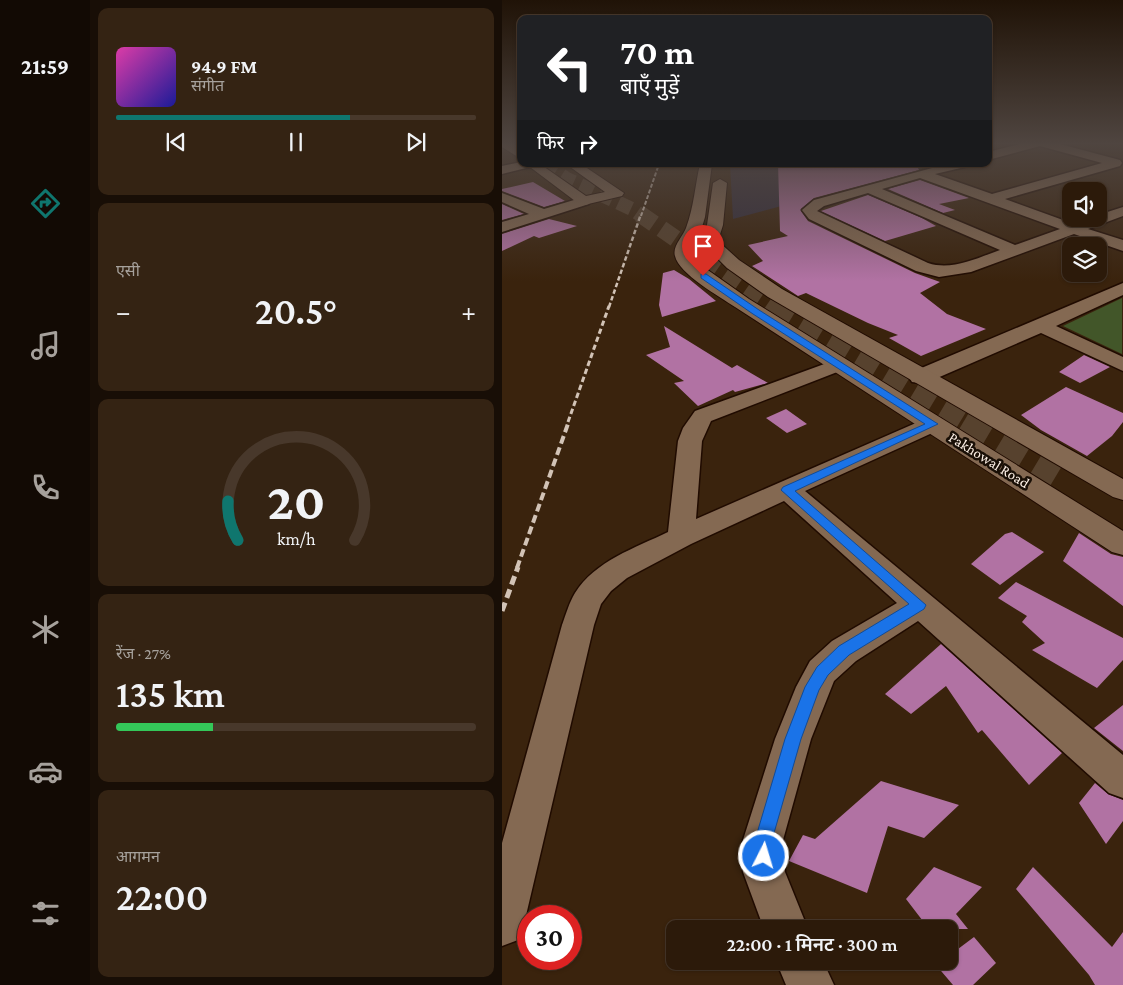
<!DOCTYPE html>
<html lang="hi">
<head>
<meta charset="utf-8">
<style>
	body { margin:0; font-family:"Crimson Pro","Noto Sans Devanagari",serif; background:#342313; color:#f1f3f6; height:100vh; display:flex; flex-direction:column; font-size:19px; white-space:nowrap }
	* { box-sizing:border-box; margin:0 }
	p { font-size:16px; color:#a6a19c }
	.icon { flex:none; width:28px; height:28px; fill:none; stroke:currentColor; stroke-width:2; stroke-linecap:round; stroke-linejoin:round }
	.map { position:relative; flex:1; overflow:hidden }
	.side { display:flex; flex-direction:column; gap:8px; padding:8px; background:#180e06; width:412px }
	.side>* { flex:none }
	.hud { position:absolute; left:15px; top:15px; width:475px; height:152px; border-radius:10px; box-shadow:0 1px 4px #0004,0 0 0 1px #48382b; background:#202124; color:#fff; overflow:hidden }
	.tools { position:absolute; left:560px; top:182px; display:grid; gap:10px }
	.tools a { display:grid; place-items:center; width:45px; height:45px; border-radius:10px; background:#2c1a0a; box-shadow:0 1px 4px #0004,0 0 0 1px #48382b; font-size:25px }
	.speed { position:absolute; left:15px; top:905px; display:flex; gap:10px; font-size:25px; font-weight:700; text-align:center }
	.speed>* { display:grid; place-content:center; width:65px; height:65px; border-radius:50%; background:#2c1a0a; box-shadow:0 1px 4px #0004,0 0 0 1px #48382b; line-height:1 }
	.speed .limit { border:8px solid #d22; background:#fff; color:#111 }
	.pin { position:absolute; display:grid; place-items:center; width:42px; height:42px; color:#fff; margin:-51px -21px; border-radius:50% 50% 50% 0; rotate:-45deg; box-shadow:0 0 5px #0007 }
	.pin .icon { rotate:45deg }
	.me { position:absolute; width:55px; margin:-28px; rotate:5deg; stroke-linejoin:round; filter:drop-shadow(0 0 4px #0008) }
	.turn { display:flex; align-items:center; gap:18px; height:105px; padding:0 20px; font-size:22px }
	.turn .icon { width:65px; height:65px; stroke-width:2.5 }
	.turn b { display:block; font-size:35px; line-height:42px }
	.then { display:flex; align-items:center; height:48px; padding:0 20px; background:#0003; gap:10px; font-size:19px }
	.big { font-size:38px; font-weight:600; line-height:1.1 }
	.side .tile { flex:1; display:flex; flex-direction:column; justify-content:center; gap:8px; min-width:0; padding:0 18px; border-radius:10px; background:#342313 }
	.side .dial { align-items:center; gap:0 }
	.dial svg { height:130px; overflow:visible; fill:none; stroke:#48382b; stroke-width:7; stroke-linecap:round; text-anchor:middle }
	.dial text { fill:#f1f3f6; stroke:none }
	.song { display:flex; align-items:center; gap:15px }
	.cover { width:60px; height:60px; border-radius:8px; background:linear-gradient(135deg,hsl(320 70% 55%),hsl(240 70% 35%)) }
	.played { height:5px; border-radius:2px; background:linear-gradient(90deg,#0f766e 65%,#48382b 65%) }
	.keys { display:flex; justify-content:space-around; direction:ltr }
	.heat { display:flex; justify-content:space-between; align-items:center; font-size:28px; direction:ltr }
	.charge { height:8px; border-radius:4px; background:linear-gradient(90deg,#34c759 27%,#48382b 0) }
	.trip { position:absolute; left:164px; top:920px; width:292px; height:50px; border-radius:10px; background:#2c1a0a; box-shadow:0 1px 4px #0004,0 0 0 1px #48382b; font-weight:600; line-height:50px; text-align:center }
	main { display:flex; flex:1; min-height:0 }
	.tab-bar { display:flex; flex-direction:column; width:90px; justify-content:space-around; align-items:center; background:#120a04; color:#a6a19c }
	.tab-bar .icon { width:35px; height:35px }
	.tab-bar .current { color:#0f766e }
	.tab-bar b { font-size:22px; color:#f1f3f6 }
	.map>svg:first-child { display:block }
	.education { fill:#332d3d }
	.green { fill:#425629 }
	.building { fill:#b172a3 }
	.lines { fill:none; stroke-linecap:round; stroke-linejoin:round }
	.tertiary-tunnel-far3 { stroke:#57422e; stroke-width:14; stroke-dasharray:14 7; stroke-linecap:butt }
	.tertiary-tunnel-far2 { stroke:#57422e; stroke-width:17; stroke-dasharray:17 9; stroke-linecap:butt }
	.tertiary-tunnel-far1 { stroke:#57422e; stroke-width:22; stroke-dasharray:22 11; stroke-linecap:butt }
	.tertiary-tunnel { stroke:#57422e; stroke-width:28; stroke-dasharray:28 14; stroke-linecap:butt }
	.minor-casing { stroke:#200b00; stroke-width:3 }
	.tertiary-casing { stroke:#200b00; stroke-width:2 }
	.minor { fill:#846952; fill-rule:evenodd }
	.tertiary { fill:#846952; fill-rule:evenodd }
	.rail-far4 { stroke:#d2c3b6; stroke-width:2; stroke-dasharray:4 2; stroke-linecap:butt }
	.rail-far3 { stroke:#d2c3b6; stroke-width:2.5; stroke-dasharray:4.5 2.5; stroke-linecap:butt }
	.rail-far2 { stroke:#d2c3b6; stroke-width:3; stroke-dasharray:5.5 3; stroke-linecap:butt }
	.rail-far1 { stroke:#d2c3b6; stroke-width:4; stroke-dasharray:8 4; stroke-linecap:butt }
	.rail { stroke:#d2c3b6; stroke-width:5; stroke-dasharray:9 5; stroke-linecap:butt }
	.route { fill:#1a73e8; stroke:#114b97 }
	.labels { text-anchor:middle; stroke-width:5; stroke-linejoin:round; paint-order:stroke }
	.street-label { font-size:15px; fill:#fdf0e6; stroke:#190f06 }
</style>
</head>
<body>
<main>
<nav class="tab-bar">
<b>21:59</b>
<svg class="icon current" aria-label="directions" viewBox="0 0 24 24"><path d="M12 3l9 9-9 9-9-9zM9 14v-3h6M13 9l2 2-2 2"/></svg>
<svg class="icon" aria-label="music" viewBox="0 0 24 24"><path d="M9 18V5l10-2v13"/><circle cx="6" cy="18" r="3"/><circle cx="16" cy="16" r="3"/></svg>
<svg class="icon" aria-label="phone" viewBox="0 0 24 24"><path d="M5 4h4l2 5-3 2q2 4 5 5l2-3 5 2v4C11 20 4 13 5 4z"/></svg>
<svg class="icon" aria-label="climate" viewBox="0 0 24 24"><path d="M12 3v18M4 7l16 10M4 17L20 7"/></svg>
<svg class="icon" aria-label="car" viewBox="0 0 24 24"><path d="M5 17H2v-5l4-1 3-4h7l3 4 3 1v5h-3M9 17h6M6 11h13"/><circle cx="7" cy="17" r="2"/><circle cx="17" cy="17" r="2"/></svg>
<svg class="icon" aria-label="filters" viewBox="0 0 24 24"><path d="M4 7h16M4 17h16"/><circle cx="9" cy="7" r="2"/><circle cx="15" cy="17" r="2"/></svg>
</nav>
<section class="side">
<div class="tile">
<div class="song"><i class="cover"></i><div><b>94.9 FM</b><p>संगीत</p></div></div>
<div class="played"></div>
<div class="keys"><svg class="icon" aria-label="previous" viewBox="0 0 24 24"><path d="M18 5L8 12l10 7zM5 5v14"/></svg><svg class="icon" aria-label="pause" viewBox="0 0 24 24"><path d="M8 5v14M16 5v14"/></svg><svg class="icon" aria-label="next" viewBox="0 0 24 24"><path d="M6 5l10 7-10 7zM19 5v14"/></svg></div>
</div>
<div class="tile"><p>एसी</p>
<div class="heat"><a>−</a><b class="big">20.5°</b><a>+</a></div>
</div>
<div class="tile dial"><svg viewBox="0 0 100 80">
<path d="M14 69A42 42 0 1 1 86 69"/>
<path d="M14 69A42 42 0 0 1 8 45" stroke="#0f766e"/>
<text x="50" y="56" font-size="32" font-weight="700">20</text>
<text x="50" y="72" font-size="11">km/h</text>
</svg></div>
<div class="tile"><p>रेंज · 27%</p><b class="big">135 km</b><div class="charge"></div></div>
<div class="tile"><p>आगमन</p><b class="big">22:00</b></div>
</section>
<div class="map">
<svg width="621" height="985" viewBox="0 0 621 985">
	<rect width="100%" height="100%" fill="#3a230d"/>
	<!-- education -->
	<path class="education" d="M228,164H436L231,219Z"/>
	<!-- green -->
	<path class="green" d="M620,298V354L561,326Z"/>
	<!-- building -->
	<path class="building" d="M276,164H414L417,170L312,198L299,209V211L306,221L413,273L438,282L418,293L445,314L484,329L419,356L387,338L396,335L366,323L304,293L296,296L250,266L261,261L246,245L286,236L278,231Z
		M418,180L467,198L437,204L453,210L441,213L386,189Z
		M31,182L63,201L42,207L0,191V189Z
		M366,195L420,218L434,226L383,241L319,211Z
		M0,204L22,214L0,220Z
		M47,219L75,226L37,238L32,236L0,251V234Z
		M172,270L187,279L214,301L160,317L157,305L161,273Z
		M162,326L230,368L235,365L266,383L233,392L231,390L196,406L172,383L182,381L144,355L168,347Z
		M582,355L608,367L578,383L557,372Z
		M564,387L621,413V422L610,436L585,456L539,430L519,415Z
		M284,409L305,424L285,433L264,418Z
		M510,532L542,552L498,585L469,564L503,534Z
		M577,533L609,554L621,557V606L561,561Z
		M514,582L621,638V660L595,688L530,650L543,643L520,622L525,616L496,598Z
		M439,644L560,753L527,785L480,730L476,733L444,686L409,714L383,694Z
		M621,705V751L592,728Z
		M379,781L457,805L422,838L386,826L365,893L287,861L301,835L313,839Z
		M593,783L606,794L621,800V821L604,844L577,803Z
		M432,867L480,887L454,914L466,929H427L404,899Z
		M531,867L610,947L621,932V985H593L587,975L514,889Z
		M472,937L494,963L471,985H451L434,965L439,961H448V955Z"/>
	<g class="lines">
		<!-- tertiary-tunnel-far3 -->
		<path class="tertiary-tunnel-far3" d="M11,143L19,148
			M42,164L65,179L130,209L140,216"/>
		<!-- tertiary-tunnel-far2 -->
		<path class="tertiary-tunnel-far2" d="M138,214L273,307"/>
		<!-- tertiary-tunnel-far1 -->
		<path class="tertiary-tunnel-far1" d="M271,306L464,422"/>
		<!-- tertiary-tunnel -->
		<path class="tertiary-tunnel" d="M462,421L554,476"/>
		<defs>
			<path id="minor" d="M522,143H554L618,160L620,163L618,166L503,199L572,224L586,219H596V215L621,207V216L586,229L621,240V251L572,234L469,272L437,277L414,271L307,219L300,210L312,200L445,164H465L463,167L433,174L490,194L600,163L538,146L486,160V152ZM418,178L558,229L513,245L380,189ZM366,193L498,250C475,258 450,271 426,263L315,211L322,206Z
				M19,162V164H30L28,167L0,174V166Z
				M0,193L42,209L82,197L89,201L87,204L0,232V222L27,214L0,202Z
				M621,283V295L554,326L621,357V371L539,333L426,382L418,383L410,382L407,377L410,372Z
				M336,359L343,361L346,365L343,369L209,421L200,441L194,519L423,419L431,417L439,419L443,424L439,429L303,491L621,755V798L607,793L416,621L354,661L332,681L309,739L281,840L283,872L306,929H262L241,872V840L273,739L294,687L308,661L330,641L395,603L282,501L189,544L125,578L109,591L99,604L92,625L22,924L16,940L0,946V843L60,625C64,614 67,603 73,593C93,561 133,548 166,532L176,441L181,428L193,411Z
				M274,961H321L332,985H284Z"/>
			<path id="tertiary" d="M0,143H11L19,149V159L0,147Z
				M24,164H38L84,196L103,192L64,164H79L122,193L120,196L82,205L77,204Z
				M198,164H210L203,217L198,234L189,252L193,261L247,299L621,531V555L610,552L233,307C218,297 177,274 173,256C170,247 181,236 184,228C192,207 193,185 198,164Z
				M218,179L225,183L221,225L216,241L237,260L280,289L621,479V500L611,497L266,297L225,268L199,242L205,225L211,183Z"/>
		</defs>
		<!-- minor casing -->
		<use href="#minor" class="minor-casing"/>
		<!-- tertiary casing -->
		<use href="#tertiary" class="tertiary-casing"/>
		<!-- minor -->
		<use href="#minor" class="minor"/>
		<!-- tertiary -->
		<use href="#tertiary" class="tertiary"/>
		<!-- rail-far4 -->
		<path class="rail-far4" d="M139,216L157,164"/>
		<!-- rail-far3 -->
		<path class="rail-far3" d="M107,307L139,214"/>
		<!-- rail-far2 -->
		<path class="rail-far2" d="M66,422L107,306"/>
		<!-- rail-far1 -->
		<path class="rail-far1" d="M15,568L67,421"/>
		<!-- rail -->
		<path class="rail" d="M0,611L16,567"/>
	</g>
	<!-- sky -->
	<linearGradient id="sky" x2="0" y2="1"><stop stop-color="#201307"/><stop offset="0.51" stop-color="#4f4540"/><stop offset="1" stop-color="#4f4540" stop-opacity="0"/></linearGradient>
	<rect width="621" height="281" fill="url(#sky)"/>
	<!-- route -->
	<path class="route" d="M199,274H204L257,310L436,424L293,491L424,605L422,609L347,655L326,675L317,690L299,739L270,840L271,856L268,862L262,865L256,862L253,856V840L283,739L303,687L315,667L337,646L407,604L279,490L281,487L423,424L251,314L199,278Z"/>
	<g class="labels">
		<!-- street labels -->
		<g class="street-label">
			<text transform="translate(487 460) rotate(32)" y="5">Pakhowal Road</text>
		</g>
	</g>
</svg>
<div class="tools">
<a><svg class="icon" aria-label="sound" viewBox="0 0 24 24"><path d="M4 9h4l5-4v14l-5-4H4zM17 9q2 3 0 6"/></svg></a>
<a><svg class="icon" aria-label="layers" viewBox="0 0 24 24"><path d="M12 4l9 5-9 5-9-5zM3 14l9 5 9-5"/></svg></a>
</div>
<div class="speed"><div class="limit">30</div></div>
<div class="pin" style="left:201px;top:276px;background:#d93025"><svg class="icon" aria-label="arrive" viewBox="0 0 24 24"><path d="M6 21V4h12l-3 4 3 4H6"/></svg></div>
<svg class="me" style="left:262px;top:856px" viewBox="-20 -20 40 40"><circle r="17" fill="#1a73e8" stroke="#fff" stroke-width="3"/><path d="M0-11L8 9 0 5-8 9z" fill="#fff"/></svg>
<div class="trip">22:00 · 1 मिनट · 300 m</div>
<div class="hud">
<div class="turn"><svg class="icon" aria-label="left" viewBox="0 0 24 24"><path d="M17 20v-9H6M10 6l-5 5 5 5"/></svg><div><b>70 m</b>बाएँ मुड़ें</div></div>
<div class="then">फिर<svg class="icon" aria-label="right" viewBox="0 0 24 24"><path d="M7 20v-9h11M14 6l5 5-5 5"/></svg></div>
</div>
</div>
</main>
</body>
</html>
